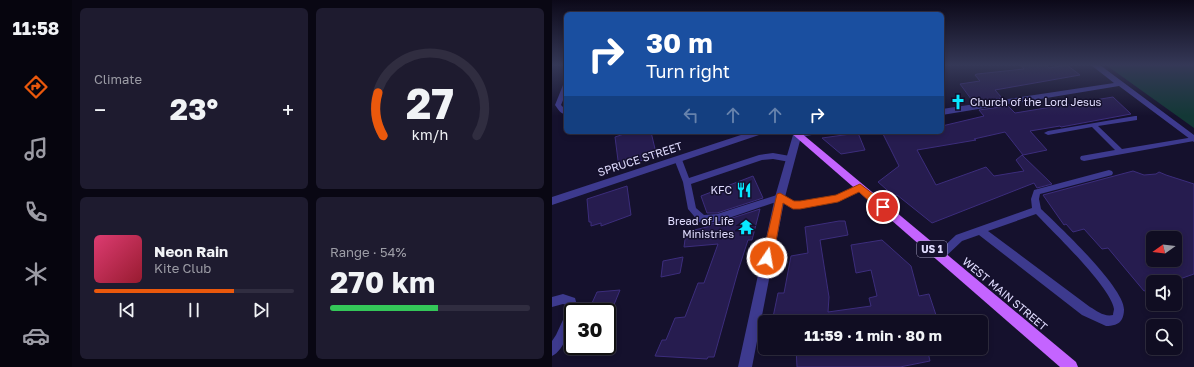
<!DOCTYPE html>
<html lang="en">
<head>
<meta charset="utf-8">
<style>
	body { margin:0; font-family:"Golos Text",sans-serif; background:#1e1b2f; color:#f1f3f6; height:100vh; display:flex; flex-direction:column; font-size:15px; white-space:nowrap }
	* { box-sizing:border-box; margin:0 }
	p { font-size:13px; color:#9c9ca5 }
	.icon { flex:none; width:22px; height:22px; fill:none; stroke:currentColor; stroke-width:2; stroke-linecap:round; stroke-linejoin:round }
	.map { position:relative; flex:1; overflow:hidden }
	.side { display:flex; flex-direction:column; gap:8px; padding:8px; background:#090713; width:480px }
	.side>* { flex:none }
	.top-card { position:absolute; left:12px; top:12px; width:380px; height:122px; border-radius:6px; box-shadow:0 2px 6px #0003,0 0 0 1px #302d40; background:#1a4fa0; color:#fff; overflow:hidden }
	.needle { width:26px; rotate:256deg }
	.fabs { position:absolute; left:594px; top:231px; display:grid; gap:8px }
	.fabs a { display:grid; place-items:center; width:36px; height:36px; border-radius:6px; background:#100d22; box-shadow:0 2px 6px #0003,0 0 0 1px #302d40; font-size:20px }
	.speed { position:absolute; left:12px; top:303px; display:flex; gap:8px; font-size:20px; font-weight:700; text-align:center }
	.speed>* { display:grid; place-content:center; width:52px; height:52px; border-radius:50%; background:#100d22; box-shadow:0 2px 6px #0003,0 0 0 1px #302d40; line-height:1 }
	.speed .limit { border:2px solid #111; border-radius:6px; background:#fff; color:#111 }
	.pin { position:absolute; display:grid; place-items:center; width:34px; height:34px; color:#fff; margin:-17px; border:2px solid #fff; border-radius:50%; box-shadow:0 1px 4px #0007 }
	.me { position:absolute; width:44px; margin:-22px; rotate:12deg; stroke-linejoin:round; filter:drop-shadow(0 0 3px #0008) }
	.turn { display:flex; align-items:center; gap:14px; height:84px; padding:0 16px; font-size:18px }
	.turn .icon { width:52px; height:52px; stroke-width:2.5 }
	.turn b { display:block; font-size:28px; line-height:34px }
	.lanes { display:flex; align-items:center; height:38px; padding:0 16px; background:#0003; justify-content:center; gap:20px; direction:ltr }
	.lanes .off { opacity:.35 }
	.big { font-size:30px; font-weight:700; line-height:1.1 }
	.side .card { flex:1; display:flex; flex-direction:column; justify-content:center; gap:6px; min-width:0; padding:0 14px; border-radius:6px; background:#1e1b2f }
	.side .dial { align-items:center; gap:0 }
	.dial svg { height:104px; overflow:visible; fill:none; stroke:#302d40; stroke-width:7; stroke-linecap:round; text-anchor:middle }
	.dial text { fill:#f1f3f6; stroke:none }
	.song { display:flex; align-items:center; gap:12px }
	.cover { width:48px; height:48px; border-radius:6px; background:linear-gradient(135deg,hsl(340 70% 55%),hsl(350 70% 35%)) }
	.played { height:4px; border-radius:2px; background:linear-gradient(90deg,#ea580c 70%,#302d40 70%) }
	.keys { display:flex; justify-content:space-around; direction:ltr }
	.heat { display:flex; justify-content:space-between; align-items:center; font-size:22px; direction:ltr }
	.charge { height:6px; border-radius:3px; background:linear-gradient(90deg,#34c759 54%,#302d40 0) }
	.side .tiles { flex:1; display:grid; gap:8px; grid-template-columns:repeat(2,1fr) }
	.trip { position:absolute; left:206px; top:315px; width:230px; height:40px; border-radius:6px; background:#100d22; box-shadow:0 2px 6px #0003,0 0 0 1px #302d40; font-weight:700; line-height:40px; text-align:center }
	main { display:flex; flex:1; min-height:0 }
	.menu { display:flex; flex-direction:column; width:72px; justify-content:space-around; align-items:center; background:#06050e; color:#9c9ca5 }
	.menu .icon { width:28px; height:28px }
	.menu .selected { color:#ea580c }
	.menu b { font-size:18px; color:#f1f3f6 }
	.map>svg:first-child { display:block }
	.green { fill:#133836 }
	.building { fill:#261c4f; stroke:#3c2d7c; fill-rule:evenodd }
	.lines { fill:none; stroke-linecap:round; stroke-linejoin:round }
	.service { fill:#3d3a8e; fill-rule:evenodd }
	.minor { fill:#3d3a8e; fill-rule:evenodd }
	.primary { fill:#c464ff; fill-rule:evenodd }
	.route { fill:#ea580c; stroke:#983908 }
	.labels { text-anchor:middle; stroke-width:3; stroke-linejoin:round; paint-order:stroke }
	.shield { fill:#15112d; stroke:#a4a0c0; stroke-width:1 }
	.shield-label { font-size:10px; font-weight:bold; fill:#e1ddff }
	.poi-label { font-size:11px; fill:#e1ddff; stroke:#15112d; text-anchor:end }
	.street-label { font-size:11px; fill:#e1ddff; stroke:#15112d }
</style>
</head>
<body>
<main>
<nav class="menu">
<b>11:58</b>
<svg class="icon selected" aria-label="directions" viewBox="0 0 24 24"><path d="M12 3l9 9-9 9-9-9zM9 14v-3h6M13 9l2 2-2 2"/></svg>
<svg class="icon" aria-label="music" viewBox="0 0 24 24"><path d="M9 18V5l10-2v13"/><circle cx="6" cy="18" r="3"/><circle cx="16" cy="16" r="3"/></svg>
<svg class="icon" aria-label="phone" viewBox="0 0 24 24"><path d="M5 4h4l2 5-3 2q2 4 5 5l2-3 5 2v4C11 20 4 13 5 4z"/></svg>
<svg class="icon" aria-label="climate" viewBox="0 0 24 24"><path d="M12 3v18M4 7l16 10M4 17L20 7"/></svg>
<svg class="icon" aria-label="car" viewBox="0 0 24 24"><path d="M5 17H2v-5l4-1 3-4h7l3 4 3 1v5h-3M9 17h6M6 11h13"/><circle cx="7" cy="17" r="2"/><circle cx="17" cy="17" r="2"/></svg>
</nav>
<section class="side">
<div class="tiles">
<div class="card"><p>Climate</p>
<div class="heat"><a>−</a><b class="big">23°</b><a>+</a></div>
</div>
<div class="card dial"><svg viewBox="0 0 100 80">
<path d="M14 69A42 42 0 1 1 86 69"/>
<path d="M14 69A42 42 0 0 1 10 36" stroke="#ea580c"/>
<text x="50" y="56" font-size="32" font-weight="700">27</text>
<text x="50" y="72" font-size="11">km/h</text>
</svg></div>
<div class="card">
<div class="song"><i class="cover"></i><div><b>Neon Rain</b><p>Kite Club</p></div></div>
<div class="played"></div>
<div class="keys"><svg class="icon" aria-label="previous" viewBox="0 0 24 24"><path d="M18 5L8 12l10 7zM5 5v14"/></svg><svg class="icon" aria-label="pause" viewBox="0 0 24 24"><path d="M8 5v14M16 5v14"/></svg><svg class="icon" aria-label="next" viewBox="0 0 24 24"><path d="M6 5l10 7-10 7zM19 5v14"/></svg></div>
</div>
<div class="card"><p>Range · 54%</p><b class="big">270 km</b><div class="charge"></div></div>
</div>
</section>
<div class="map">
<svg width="642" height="367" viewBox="0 0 642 367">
	<rect width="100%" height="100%" fill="#15112d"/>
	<!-- green -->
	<path class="green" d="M554,65H642V128Z"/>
	<!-- building -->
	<path class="building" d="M469,65H494L497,68L515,65L528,75L443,90L450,98L422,103L408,84L428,81L423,75L425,74L472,69Z
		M561,97L579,114L509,127L508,126L478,131L495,150L471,155L453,132L422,139L424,140L365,150L384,185L434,167L442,176L472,171L464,160L470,155L500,184L485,188L482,183L380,223L345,195L342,196L326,182L347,166L330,132H390V126L432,116L427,110L456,106L463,113Z
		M78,132H99L104,153L100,157L67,168L63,137Z
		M306,133L313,150L289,154L270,138Z
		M581,171L592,175L604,174L607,172L614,175L642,184V274L619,282H601V288L592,291L556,248L550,249L532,229L521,232L514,224L512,225L491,195ZM601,238H623V260H601Z
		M201,176L211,198L165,213H155L149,196Z
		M75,186L79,215L49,226V223L39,226V222H37L35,199Z
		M208,209L200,240H196L186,271L162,357H156L155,359L103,356L110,340H114L123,318L133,317L146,283H152L166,244L132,247L134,232L159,226V224L165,223Z
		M287,221H293L296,235L268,240L277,297L276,312L319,306L317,298L325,296L319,270L304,273L299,245L330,240L359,266L367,296L377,294L384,315L367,320V322H220L226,293H232L239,256L256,253L253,227Z
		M131,257L128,273L109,277L111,261Z
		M68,290L59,312H36L45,292Z
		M244,348H375L378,361L348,367H245Z"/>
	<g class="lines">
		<!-- service -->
		<path class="service" d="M14,83V93L9,105L14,110V114C8,114 6,109 3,105L11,85Z
			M583,116H585V120L546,126L570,149L642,137V141L532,161L529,160L528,158L529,156L563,150L540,127L496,135L492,133L496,131Z
			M221,153L238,156L242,159L238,162L221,159L210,160L139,184L144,208L152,215L165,214L228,194L242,202H248L285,196L308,185L311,186L312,188L311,190L286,202L248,208L238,207L227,201L165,222L150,223L147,222L136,209L131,182L122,159L123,157H129L137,178L207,155Z
			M557,170L560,171L561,173L560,175L488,194L487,199L489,209C506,225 573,288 572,310C572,313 571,317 570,319C567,325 560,326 554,326L530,315L427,235L410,241L391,259L388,260L385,259L383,256L385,253L404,235L480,208L479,199L482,190ZM484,214C500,231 559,287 562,309C562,310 561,313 561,315C552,317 545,311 538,307L436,231Z
			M11,294L23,298L26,309L25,312H21C21,324 12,351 0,356V341L4,335L16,309L15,305L11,304L0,307V297Z"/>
		<!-- minor -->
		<path class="minor" d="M539,65H548L642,135V142L567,86L390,115V109L562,83Z
			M198,132H211L210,134L0,205V197Z
			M245,132H266L265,134L249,137L233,197L200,367H186L223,197L241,135Z"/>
		<!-- primary -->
		<path class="primary" d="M238,132H248L524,362L526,367H508Z"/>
	</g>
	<!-- sky -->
	<linearGradient id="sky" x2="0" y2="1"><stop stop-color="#0c0919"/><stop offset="0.56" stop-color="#353857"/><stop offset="1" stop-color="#353857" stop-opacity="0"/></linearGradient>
	<rect width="642" height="116" fill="url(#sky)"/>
	<!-- route -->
	<path class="route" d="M308,184L334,204L335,207L334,210H327L307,192L286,202L248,209H241L231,203L221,258L219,262L215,263L211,262L210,258L225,194L228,193L242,201H248L284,195Z"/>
	<!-- icons -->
	<defs>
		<symbol id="church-bare" viewBox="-9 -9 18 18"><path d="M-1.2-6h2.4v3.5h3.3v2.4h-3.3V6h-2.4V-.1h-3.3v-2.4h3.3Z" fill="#09e7ff" stroke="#15112d" stroke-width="2.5" paint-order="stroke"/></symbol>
		<symbol id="restaurant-bare" viewBox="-9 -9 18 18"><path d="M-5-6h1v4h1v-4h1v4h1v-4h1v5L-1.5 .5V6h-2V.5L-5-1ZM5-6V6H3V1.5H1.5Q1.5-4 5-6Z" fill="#09e7ff" stroke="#15112d" stroke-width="2.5" paint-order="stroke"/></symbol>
		<symbol id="temple-bare" viewBox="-9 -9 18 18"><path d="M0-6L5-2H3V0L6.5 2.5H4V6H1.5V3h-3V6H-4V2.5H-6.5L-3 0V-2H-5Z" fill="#09e7ff" stroke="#15112d" stroke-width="2.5" paint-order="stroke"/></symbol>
	</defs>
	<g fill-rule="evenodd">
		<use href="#church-bare" x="395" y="91" width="22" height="22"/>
		<use href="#restaurant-bare" x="181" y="179" width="22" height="22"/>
		<use href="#temple-bare" x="183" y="216" width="22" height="22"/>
	</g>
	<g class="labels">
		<!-- shield labels -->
		<rect class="shield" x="365" y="241" width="30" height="16" rx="3"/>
		<g class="shield-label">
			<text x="380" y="253">US 1</text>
		</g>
		<!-- poi labels -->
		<g class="poi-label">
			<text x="418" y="106" text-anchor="start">Church of the Lord Jesus</text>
			<text x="180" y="194">KFC</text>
			<text x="182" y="225">Bread of Life<tspan x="182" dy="13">Ministries</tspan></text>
		</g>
		<!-- street labels -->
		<g class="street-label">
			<text transform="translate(88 159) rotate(-18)" y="4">SPRUCE STREET</text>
			<text transform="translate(453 294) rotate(40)" y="4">WEST MAIN STREET</text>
		</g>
	</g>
</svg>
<div class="fabs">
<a><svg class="needle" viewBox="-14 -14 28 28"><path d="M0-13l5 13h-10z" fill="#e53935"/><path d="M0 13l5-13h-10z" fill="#9c9ca5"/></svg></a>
<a><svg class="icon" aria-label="sound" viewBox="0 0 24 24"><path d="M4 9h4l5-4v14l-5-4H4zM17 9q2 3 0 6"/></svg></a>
<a><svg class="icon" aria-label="search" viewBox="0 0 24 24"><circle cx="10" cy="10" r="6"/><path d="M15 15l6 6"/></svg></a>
</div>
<div class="speed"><div class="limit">30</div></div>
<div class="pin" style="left:331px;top:207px;background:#d93025"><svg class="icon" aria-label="arrive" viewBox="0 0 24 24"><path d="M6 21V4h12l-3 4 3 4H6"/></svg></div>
<svg class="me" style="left:215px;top:258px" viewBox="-20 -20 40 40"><circle r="17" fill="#ea580c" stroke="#fff" stroke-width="3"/><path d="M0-11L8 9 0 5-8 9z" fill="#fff"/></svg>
<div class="trip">11:59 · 1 min · 80 m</div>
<div class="top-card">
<div class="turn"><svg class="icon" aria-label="right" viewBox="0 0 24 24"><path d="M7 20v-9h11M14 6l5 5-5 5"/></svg><div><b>30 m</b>Turn right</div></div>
<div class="lanes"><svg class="icon off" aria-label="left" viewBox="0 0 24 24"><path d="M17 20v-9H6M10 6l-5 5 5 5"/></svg><svg class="icon off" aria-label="ahead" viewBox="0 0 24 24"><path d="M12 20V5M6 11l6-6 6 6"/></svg><svg class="icon off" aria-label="ahead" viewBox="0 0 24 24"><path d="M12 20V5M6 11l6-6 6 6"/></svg><svg class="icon" aria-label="right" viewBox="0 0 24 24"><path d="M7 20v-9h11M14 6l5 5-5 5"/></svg></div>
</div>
</div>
</main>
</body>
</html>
